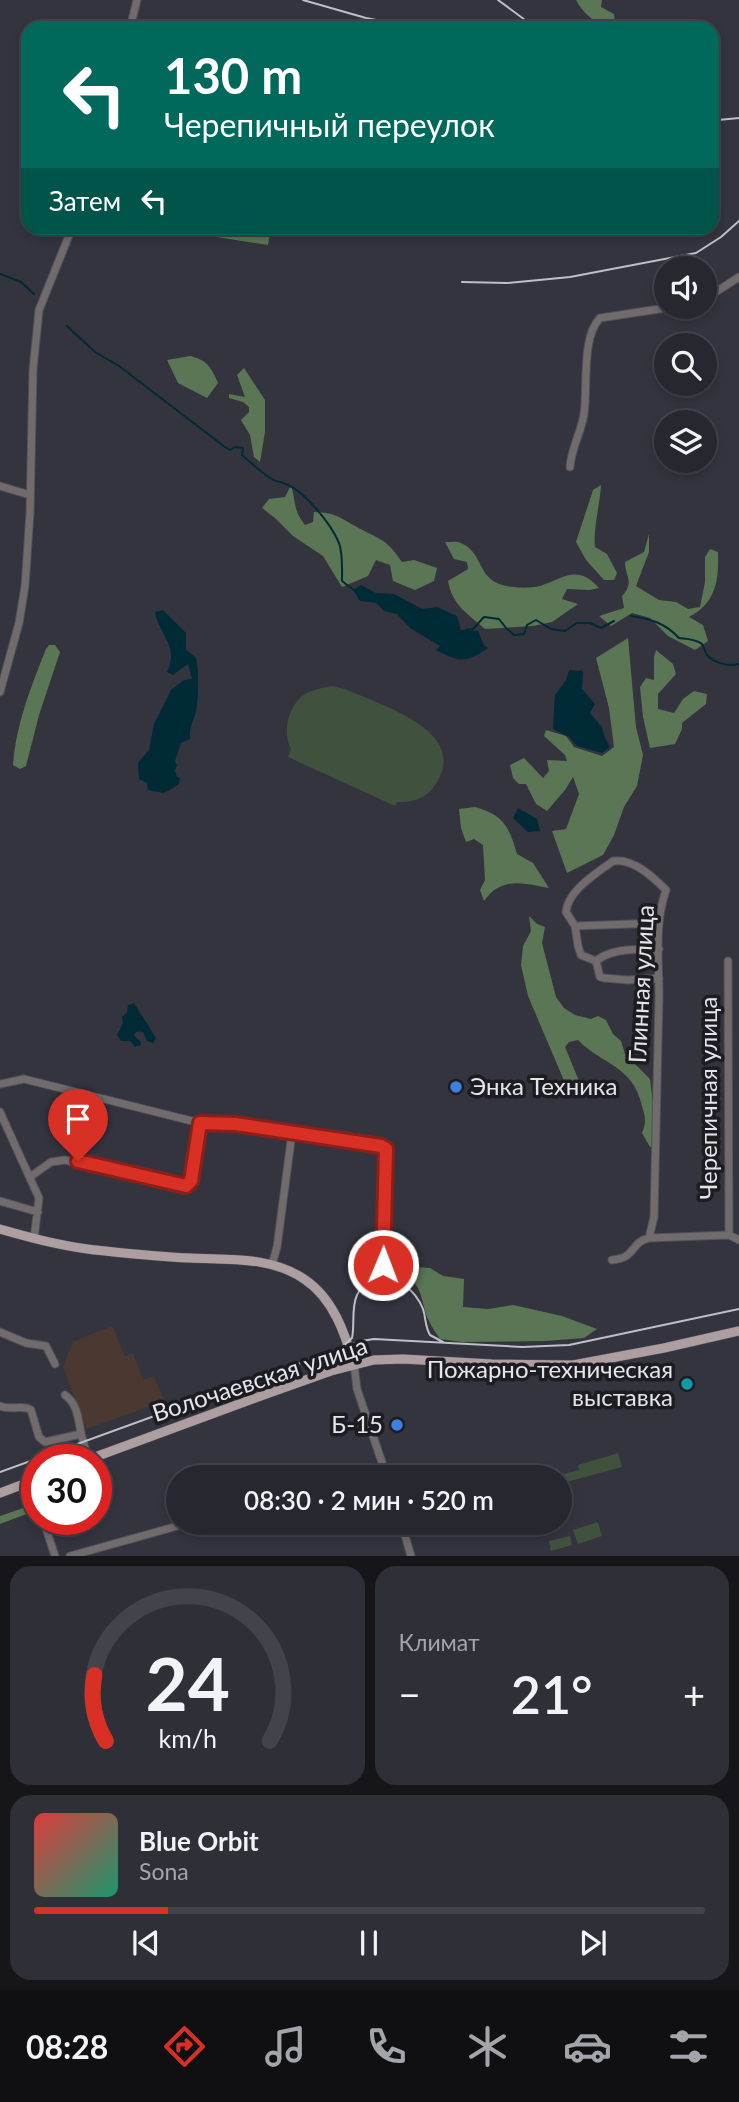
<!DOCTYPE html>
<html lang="ru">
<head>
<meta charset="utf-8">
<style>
	body { margin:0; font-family:Lato,sans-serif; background:#2f2f37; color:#f1f3f6; height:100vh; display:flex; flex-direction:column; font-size:26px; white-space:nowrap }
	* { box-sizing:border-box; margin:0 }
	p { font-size:23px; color:#a4a5aa }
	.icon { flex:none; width:38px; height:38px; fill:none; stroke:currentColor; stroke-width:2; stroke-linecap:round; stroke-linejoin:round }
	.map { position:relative; height:1556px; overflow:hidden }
	.panel { display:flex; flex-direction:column; gap:10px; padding:10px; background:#15151a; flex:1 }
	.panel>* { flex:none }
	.top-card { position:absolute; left:21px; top:21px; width:698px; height:214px; border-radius:21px; box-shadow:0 4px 10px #0003,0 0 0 2px #43444b; background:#00695c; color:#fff; overflow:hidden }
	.tools { position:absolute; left:654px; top:256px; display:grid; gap:14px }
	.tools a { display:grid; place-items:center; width:63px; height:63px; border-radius:50%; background:#27272f; box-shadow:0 4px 10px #0003,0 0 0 2px #43444b; font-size:35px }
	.speed { position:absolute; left:21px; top:1444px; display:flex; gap:14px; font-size:35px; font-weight:700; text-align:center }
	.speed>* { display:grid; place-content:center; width:91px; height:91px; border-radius:50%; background:#27272f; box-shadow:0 4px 10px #0003,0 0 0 2px #43444b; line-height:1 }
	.speed .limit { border:10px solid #d22; background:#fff; color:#111 }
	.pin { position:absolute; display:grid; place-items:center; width:60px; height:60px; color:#fff; margin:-72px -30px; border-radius:50% 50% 50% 0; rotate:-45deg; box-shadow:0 0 7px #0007 }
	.pin .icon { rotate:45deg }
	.me { position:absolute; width:77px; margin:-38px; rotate:1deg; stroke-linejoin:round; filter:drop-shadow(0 0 5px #0008) }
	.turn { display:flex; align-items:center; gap:24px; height:147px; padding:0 28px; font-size:32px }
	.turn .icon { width:91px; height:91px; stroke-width:2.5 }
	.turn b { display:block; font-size:49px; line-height:60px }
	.then { display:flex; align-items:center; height:66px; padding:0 28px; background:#0003; gap:14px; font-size:26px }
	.big { font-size:52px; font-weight:600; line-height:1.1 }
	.panel .card { flex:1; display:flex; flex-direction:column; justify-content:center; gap:10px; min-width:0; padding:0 24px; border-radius:21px; background:#2f2f37 }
	.panel .dial { align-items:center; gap:0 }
	.dial svg { height:182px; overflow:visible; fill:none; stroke:#43444b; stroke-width:7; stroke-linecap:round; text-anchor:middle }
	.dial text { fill:#f1f3f6; stroke:none }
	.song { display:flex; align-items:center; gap:21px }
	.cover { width:84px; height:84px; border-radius:10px; background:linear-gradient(135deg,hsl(0 70% 55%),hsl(160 70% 35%)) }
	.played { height:7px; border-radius:4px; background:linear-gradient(90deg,#d93025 20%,#43444b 20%) }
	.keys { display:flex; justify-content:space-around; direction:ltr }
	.heat { display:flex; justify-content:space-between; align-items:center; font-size:38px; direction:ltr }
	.panel .tiles { flex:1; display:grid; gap:10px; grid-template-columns:1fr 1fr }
	.card:last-child { grid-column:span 2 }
	.trip { position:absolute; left:166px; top:1465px; width:406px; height:70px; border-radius:35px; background:#27272f; box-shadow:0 4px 10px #0003,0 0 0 2px #43444b; font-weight:600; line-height:70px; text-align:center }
	.dock { display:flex; height:112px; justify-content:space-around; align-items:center; background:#101013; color:#a4a5aa }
	.dock .icon { width:49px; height:49px }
	.dock .current { color:#d93025 }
	.dock b { font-size:32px; color:#f1f3f6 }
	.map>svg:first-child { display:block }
	.education { fill:#4b3831 }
	.green { fill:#40523d }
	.forest { fill:#5a7655 }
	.water { fill:#002a36 }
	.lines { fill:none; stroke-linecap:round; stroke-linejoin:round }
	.stream { stroke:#002a36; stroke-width:2 }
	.minor-casing { stroke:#50505b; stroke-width:9 }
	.major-casing { stroke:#50505b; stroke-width:10 }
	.minor { stroke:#726b6c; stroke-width:7 }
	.major { stroke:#ad9fa0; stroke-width:9 }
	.tram { stroke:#bfbfc7; stroke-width:2 }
	.rail { stroke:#bfbfc7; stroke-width:2 }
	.route-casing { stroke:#8d1f18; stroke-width:18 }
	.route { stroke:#d93025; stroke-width:12 }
	.shop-dot { fill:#3f7fe0; stroke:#1c1c21; stroke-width:2.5 }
	.culture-dot { fill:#0f9aa8; stroke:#1c1c21; stroke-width:2.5 }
	.labels { text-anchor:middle; stroke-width:7; stroke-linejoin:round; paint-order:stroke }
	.street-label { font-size:24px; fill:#e4e5ec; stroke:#1c1c21 }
	.poi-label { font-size:24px; fill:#e4e5ec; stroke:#1c1c21; text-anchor:end }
</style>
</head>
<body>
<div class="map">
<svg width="739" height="1556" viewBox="0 0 739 1556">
	<rect width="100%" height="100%" fill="#34343f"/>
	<!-- education -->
	<path class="education" d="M112,1326L125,1356L133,1353L143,1380L154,1376L164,1401L87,1429L63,1367L73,1342Z"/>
	<!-- green -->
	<path class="green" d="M332,686L345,689C380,705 472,731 435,785C427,798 412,803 397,802L395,806L288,757L291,749C282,732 288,705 305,694C314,689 323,688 332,686Z
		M618,1453L622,1467L563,1483V1486L560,1487V1477H534L558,1470L560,1475L579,1470L578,1465Z
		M598,1522L602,1536L578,1544L573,1530Z
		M570,1536L572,1545L551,1551L549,1541Z"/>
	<!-- forest -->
	<path class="forest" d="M576,0H602L601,7L614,14L615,28C600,28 583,14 576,0Z
		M213,228H271L268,245L210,236Z
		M190,356C207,360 211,367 218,383L207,398L178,383L167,360Z
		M244,368L265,400V432L260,462L254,457L250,435L241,420L249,412V407L243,402L229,398V394L245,397L237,375Z
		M291,485C296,502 293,510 305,525L313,522L314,512C336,513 337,516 355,526C380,540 385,537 402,562L414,560L437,568L434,581L415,590L393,581L390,565L376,560L368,576L342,587L323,556L293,536L275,518L262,508L269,499L285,497Z
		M601,485C600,505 593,528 595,547L607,554L617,573L614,580H604L586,560L576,542L593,490Z
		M649,534V552L636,586L659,600L676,602L688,609L700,607L705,582V557L710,549L718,552C719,580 716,603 689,617L703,625L708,641L695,650L668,636L650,618L632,613L611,626L599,616L624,608L622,596C635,582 625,576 625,562L644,552Z
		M445,542C450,542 457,541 461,543C487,555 474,583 513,587C521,588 532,588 540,586C565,578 577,564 599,588L590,590L567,589L562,599L578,604L552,622L533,626L485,629C468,614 452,605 448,581L468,569L467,562L454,559Z
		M628,638L636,727L643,755L637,786L624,807L614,835L603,855L567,873L552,831L566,829L579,794L573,777L565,790L547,811L536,804L526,784H519L513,778L510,765L524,758L543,778L549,771L547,760L567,761L565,755L544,736L546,730L566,736L574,747L602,756L614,747L609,708L596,658Z
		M49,645H55L60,652L39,715L26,766L20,769L13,765C16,724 31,687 46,649Z
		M656,650L673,664L676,674L658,694V709L674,713L683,699L694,691L707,694L706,704L682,723V729L675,744L650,748L643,717L640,687L646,678L654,680V657Z
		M475,807C504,815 509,827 517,854L533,863L549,888C524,883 501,876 484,901L480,890L485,880L483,845L474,839L466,842L461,828L459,809Z
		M529,916L537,924L545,927L542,943L556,997L564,1008L575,1015L591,1019L598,1016L606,1020L613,1034L621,1041L625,1054L650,1079L654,1112V1147H650L642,1133C647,1122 645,1116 642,1106C633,1065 602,1065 578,1040L569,1042L565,1047L579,1081L582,1096L574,1098L568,1090L528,996L521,965L523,946L531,931Z
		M407,1266L430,1268L443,1276L464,1279L463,1307L488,1309L513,1305L562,1316L597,1329L584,1338L545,1341L462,1342L440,1339C436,1333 431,1326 428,1319C422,1306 423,1288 410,1279C402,1273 392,1276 384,1273L386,1269Z
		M35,1504L37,1510L0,1524V1516Z"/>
	<!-- water -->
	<path class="water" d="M361,585L376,593L394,594L422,609L437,607L457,616L461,630L478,631L484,645L488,648C465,664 460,662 436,650L440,646L410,628L397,614L384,611L376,603L360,601L353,590Z
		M163,610L186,633V650C189,652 192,654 195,657C200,664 198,703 196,712C193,722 189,728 190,739L181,743L175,761L177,765L175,771L177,777L180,778L179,784L168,791L163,793L148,790L147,783L139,779L138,763L149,750L154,724L171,690L184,680L192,679L188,664L173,675L167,672C180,647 159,635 155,612Z
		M569,670L583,671L582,689L595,704L590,713L602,727L605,738L610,747L602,753L577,746L569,737L553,729L555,695L566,680Z
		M518,808L537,819L540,831L528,832L513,818Z
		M134,1003L156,1038L153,1043L147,1041L143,1032L137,1031L134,1036L140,1041L141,1045L135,1047L130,1041H121L117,1035L123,1023L122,1017L127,1013L128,1005Z"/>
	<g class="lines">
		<!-- stream -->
		<path class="stream" d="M0,274L21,282L34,294
			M67,326L95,352L119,366L225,447L230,450L235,447L243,448L242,455C250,462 263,474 272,479C276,482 283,482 288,485C306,493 331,524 339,543C343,554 342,569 342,581L355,591
			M631,616C651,619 665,623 679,638C686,639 696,639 702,644C704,647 705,652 707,655C714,663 729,667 739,664
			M466,630L473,629L484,617L499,619L506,628L514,635L524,634L527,625L536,620L551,629L565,631L577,623H590L601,628L614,621"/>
		<defs>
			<path id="minor" d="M130,28L137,0
				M705,299L739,277
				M570,467C571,449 581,433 584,414C588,388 581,337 600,318L679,306
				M0,486L30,495
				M0,692L19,623L25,586L30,513L33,370L39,310L72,228
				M575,926L659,923
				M596,961C613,947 638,950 659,949
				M728,961L729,1235
				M0,1084L24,1079L200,1123L236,1124L385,1147L386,1149L383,1265
				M0,1112L39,1198L34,1239
				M30,1177L51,1162L65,1160L186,1186L191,1181L200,1123
				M0,1201L38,1212
				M649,1238L729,1235L739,1240
				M612,1260C637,1258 630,1242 649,1238L654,1217C656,1144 657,1070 659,997C659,961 654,924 666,890C653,877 633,858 613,861C596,874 568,890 566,912L575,926L578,946L581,955L596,961L600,977L604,978L628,980L659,978
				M272,1265L277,1247L292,1133
				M0,1332L26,1343L46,1346L55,1364
				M354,1365L357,1389L387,1477
				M65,1395C79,1405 78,1422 82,1437C84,1444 86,1452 89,1459
				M0,1406C11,1411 22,1404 31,1410L39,1437L45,1442L81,1434
				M342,1477L383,1466
				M30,1482L37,1501
				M43,1519L55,1556
				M401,1522L411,1556
				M70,1556L192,1522"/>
			<path id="major" d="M0,1229C35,1239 69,1248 105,1251C133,1254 161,1257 190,1258C227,1260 271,1256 304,1279C333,1298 345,1333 354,1365
				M87,1460L269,1393L331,1371L374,1360L403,1359L492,1364L573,1365L664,1348L739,1331
				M0,1493L37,1479"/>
		</defs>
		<!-- minor casing -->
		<use href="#minor" class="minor-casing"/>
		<!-- major casing -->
		<use href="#major" class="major-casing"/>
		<!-- minor -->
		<use href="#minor" class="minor"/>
		<!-- major -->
		<use href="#major" class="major"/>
		<!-- tram -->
		<path class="tram" d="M342,1347L352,1338C355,1324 351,1308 357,1295C361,1286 367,1280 377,1278C396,1274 416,1291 423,1309C426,1318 425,1327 430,1335L443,1342
			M0,1472L361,1341L374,1339L522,1347L569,1345L739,1309"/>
		<!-- rail -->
		<path class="rail" d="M303,0L366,18L417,28
			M498,0L536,28
			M206,26L217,28
			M712,118L718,120L739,118
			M462,282L507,283L570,277L696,253L721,237L739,221"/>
	</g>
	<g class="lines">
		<defs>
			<path id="route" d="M78,1161L186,1186L191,1181L200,1123L236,1124L381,1146L386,1149L383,1265"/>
		</defs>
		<!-- route casing -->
		<use href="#route" class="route-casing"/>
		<!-- route -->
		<use href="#route" class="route"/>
	</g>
	<!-- markers -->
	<g class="shop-dot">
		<circle cx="456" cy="1087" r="7"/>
		<circle cx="397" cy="1425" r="7"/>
	</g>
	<circle class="culture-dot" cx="687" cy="1384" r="7"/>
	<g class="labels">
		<!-- street labels -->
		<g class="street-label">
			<text transform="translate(642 984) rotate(-87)" y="8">Глинная улица</text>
			<text transform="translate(709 1098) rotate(-90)" y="8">Черепичная улица</text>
			<text transform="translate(260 1380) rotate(-18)" y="8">Волочаевская улица</text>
		</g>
		<!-- poi labels -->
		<g class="poi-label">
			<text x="470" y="1095" text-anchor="start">Энка Техника</text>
			<text x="673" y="1378">Пожарно-техническая<tspan x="673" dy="28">выставка</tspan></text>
			<text x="383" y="1433">Б-15</text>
		</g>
	</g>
</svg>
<div class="tools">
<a><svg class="icon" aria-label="sound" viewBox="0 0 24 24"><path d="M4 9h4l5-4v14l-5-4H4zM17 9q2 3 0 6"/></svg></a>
<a><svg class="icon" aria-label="search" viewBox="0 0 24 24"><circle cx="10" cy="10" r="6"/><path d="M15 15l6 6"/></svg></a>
<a><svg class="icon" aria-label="layers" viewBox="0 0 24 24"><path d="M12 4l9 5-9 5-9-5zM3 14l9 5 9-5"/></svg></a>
</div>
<div class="speed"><div class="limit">30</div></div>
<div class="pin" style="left:78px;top:1161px;background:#d93025"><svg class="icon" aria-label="arrive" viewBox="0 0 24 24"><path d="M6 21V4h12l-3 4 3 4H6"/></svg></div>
<svg class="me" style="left:383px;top:1265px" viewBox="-20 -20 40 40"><circle r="17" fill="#d93025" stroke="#fff" stroke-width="3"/><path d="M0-11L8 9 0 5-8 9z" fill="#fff"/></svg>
<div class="trip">08:30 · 2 мин · 520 m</div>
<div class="top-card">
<div class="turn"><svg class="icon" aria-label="left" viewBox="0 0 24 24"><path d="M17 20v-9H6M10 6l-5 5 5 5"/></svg><div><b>130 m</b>Черепичный переулок</div></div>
<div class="then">Затем<svg class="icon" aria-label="left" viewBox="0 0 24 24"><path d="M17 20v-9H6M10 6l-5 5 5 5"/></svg></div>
</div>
</div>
<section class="panel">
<div class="tiles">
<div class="card dial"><svg viewBox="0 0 100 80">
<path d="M14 69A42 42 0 1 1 86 69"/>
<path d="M14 69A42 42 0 0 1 9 40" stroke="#d93025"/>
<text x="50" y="56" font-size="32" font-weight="700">24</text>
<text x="50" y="72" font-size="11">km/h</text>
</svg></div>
<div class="card"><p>Климат</p>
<div class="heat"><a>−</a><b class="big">21°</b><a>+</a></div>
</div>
<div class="card">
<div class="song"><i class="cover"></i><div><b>Blue Orbit</b><p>Sona</p></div></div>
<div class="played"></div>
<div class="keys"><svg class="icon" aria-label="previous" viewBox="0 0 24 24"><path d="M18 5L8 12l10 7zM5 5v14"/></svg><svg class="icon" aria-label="pause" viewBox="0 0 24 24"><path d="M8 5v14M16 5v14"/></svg><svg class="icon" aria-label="next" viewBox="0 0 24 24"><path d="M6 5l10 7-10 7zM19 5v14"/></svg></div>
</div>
</div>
</section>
<nav class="dock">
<b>08:28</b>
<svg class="icon current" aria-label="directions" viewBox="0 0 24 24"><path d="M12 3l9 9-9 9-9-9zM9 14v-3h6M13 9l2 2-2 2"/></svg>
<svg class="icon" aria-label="music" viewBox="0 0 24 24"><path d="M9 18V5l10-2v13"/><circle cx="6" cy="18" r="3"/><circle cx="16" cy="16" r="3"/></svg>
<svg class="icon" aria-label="phone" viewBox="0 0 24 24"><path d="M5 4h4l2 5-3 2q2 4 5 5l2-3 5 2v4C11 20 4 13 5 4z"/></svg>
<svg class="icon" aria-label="climate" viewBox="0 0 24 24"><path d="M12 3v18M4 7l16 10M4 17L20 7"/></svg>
<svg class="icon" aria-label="car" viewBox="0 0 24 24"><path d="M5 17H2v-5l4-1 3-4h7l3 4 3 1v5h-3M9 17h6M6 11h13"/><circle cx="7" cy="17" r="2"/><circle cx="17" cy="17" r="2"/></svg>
<svg class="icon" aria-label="filters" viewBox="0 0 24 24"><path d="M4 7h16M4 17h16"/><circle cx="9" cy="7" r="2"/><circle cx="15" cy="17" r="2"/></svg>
</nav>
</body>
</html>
